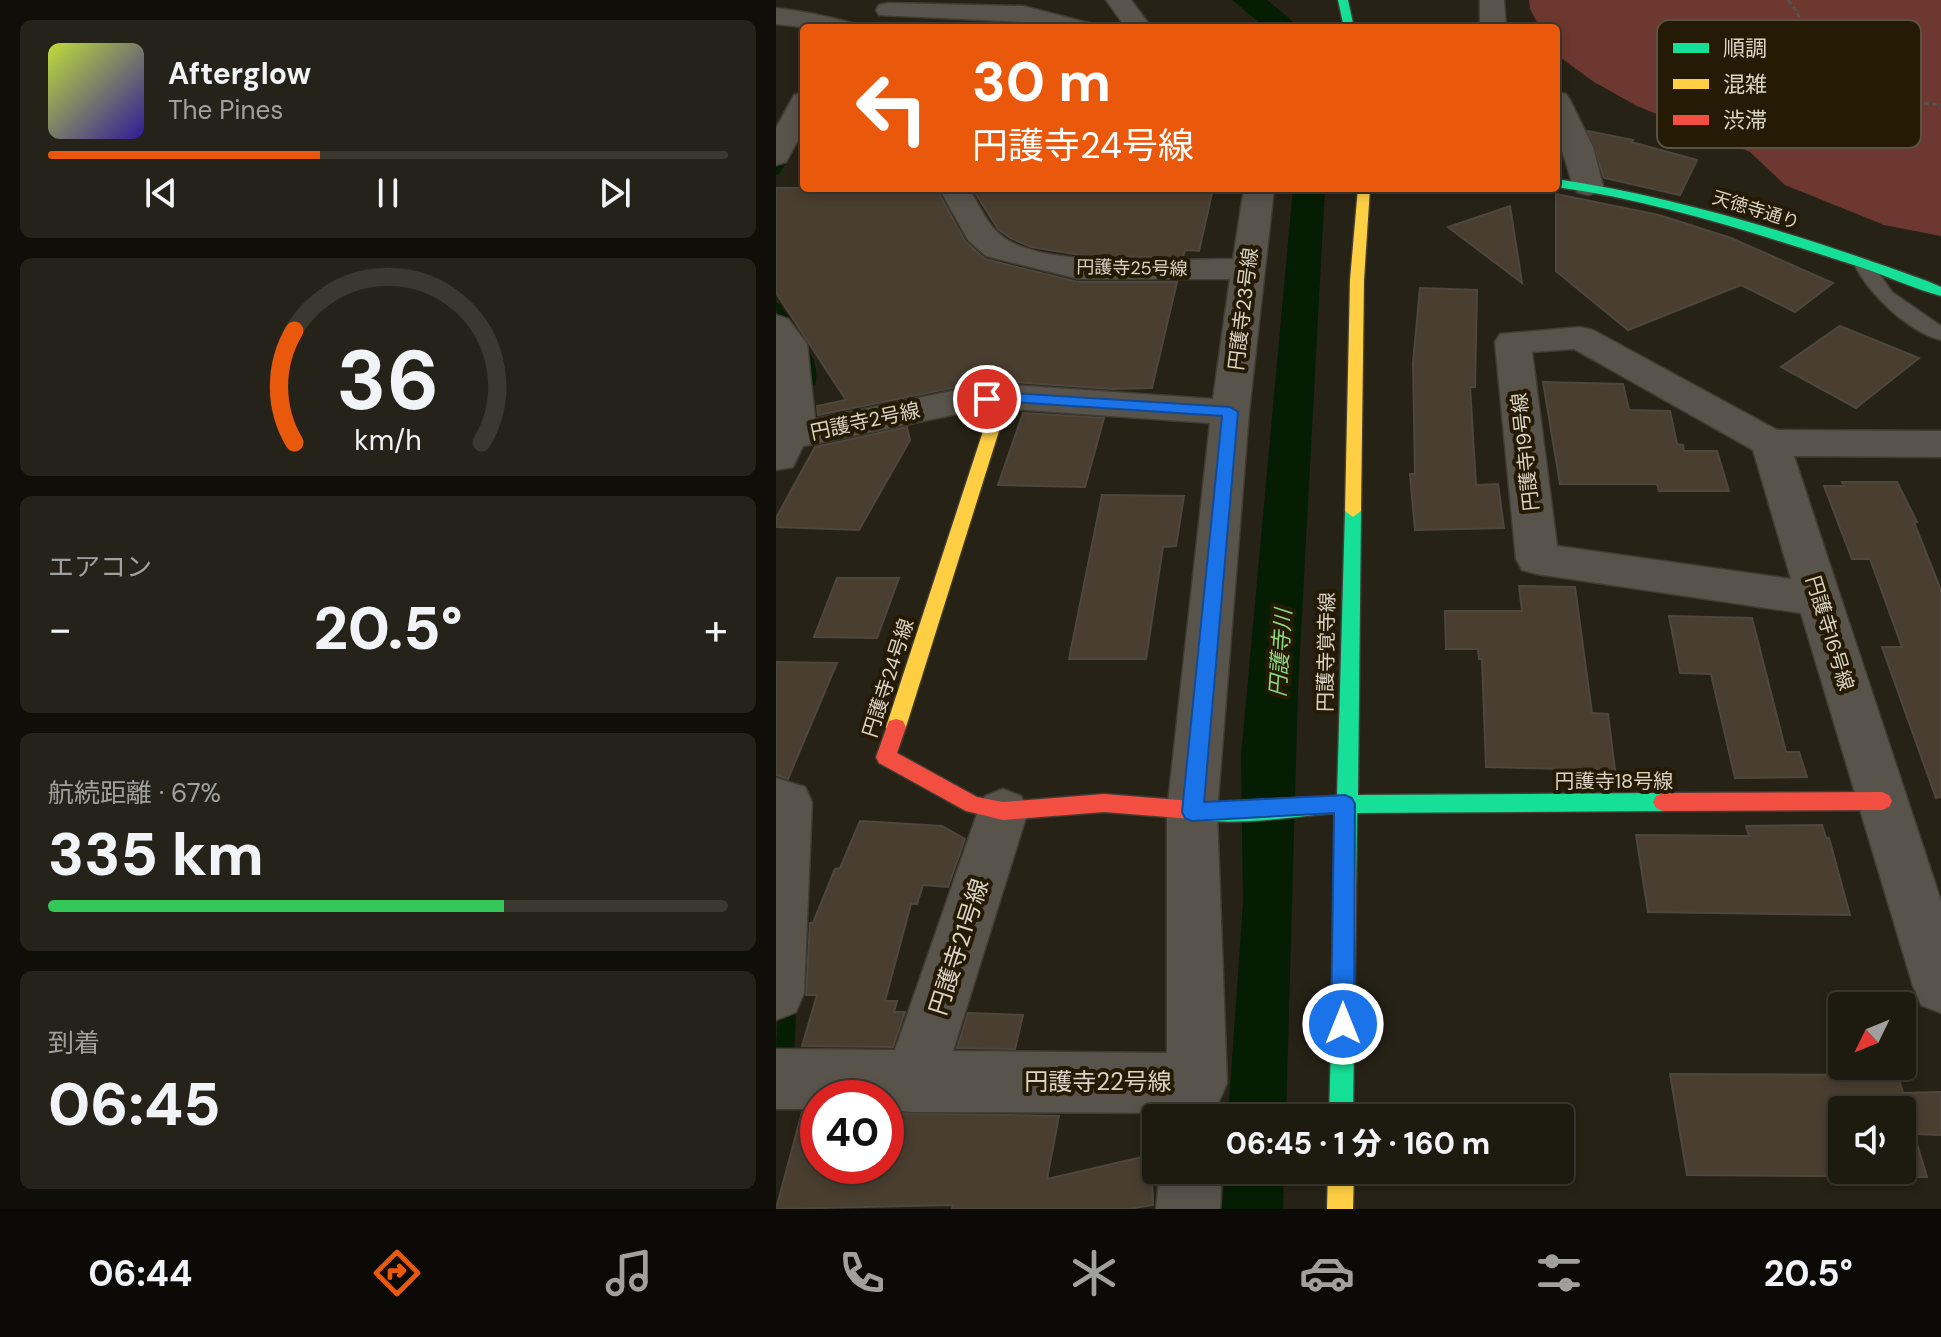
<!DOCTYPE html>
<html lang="ja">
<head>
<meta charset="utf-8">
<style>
	body { margin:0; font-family:"DM Sans","Noto Sans JP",sans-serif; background:#252319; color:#f1f3f6; height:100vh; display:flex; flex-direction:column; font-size:30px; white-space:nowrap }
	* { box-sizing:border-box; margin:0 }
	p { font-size:26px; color:#a0a19f }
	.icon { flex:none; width:44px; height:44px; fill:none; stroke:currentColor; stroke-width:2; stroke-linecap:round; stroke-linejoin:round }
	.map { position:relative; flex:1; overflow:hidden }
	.details { display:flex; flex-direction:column; gap:20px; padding:20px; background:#100e09; width:776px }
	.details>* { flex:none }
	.top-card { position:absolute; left:24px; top:24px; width:760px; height:168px; border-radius:8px; box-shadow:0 4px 12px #0003,0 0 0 2px #3b3830; background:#ea580c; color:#fff; overflow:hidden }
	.needle { width:52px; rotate:227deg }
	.controls { position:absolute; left:1052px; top:992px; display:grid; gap:16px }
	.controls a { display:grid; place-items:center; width:88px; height:88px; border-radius:8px; background:#1d1a10; box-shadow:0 4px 12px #0003,0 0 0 2px #3b3830; font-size:40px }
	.speed { position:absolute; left:24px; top:1080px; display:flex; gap:16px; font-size:40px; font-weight:700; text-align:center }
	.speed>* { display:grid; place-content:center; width:104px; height:104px; border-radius:50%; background:#1d1a10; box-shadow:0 4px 12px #0003,0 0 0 2px #3b3830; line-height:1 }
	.speed .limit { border:12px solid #d22; background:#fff; color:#111 }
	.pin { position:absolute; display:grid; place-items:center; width:68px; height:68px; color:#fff; margin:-34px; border:4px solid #fff; border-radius:50%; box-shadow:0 2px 8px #0007 }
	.me { position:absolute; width:88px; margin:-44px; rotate:0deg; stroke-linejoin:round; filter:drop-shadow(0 0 6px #0008) }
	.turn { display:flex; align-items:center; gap:28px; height:168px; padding:0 40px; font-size:36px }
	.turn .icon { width:104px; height:104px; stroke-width:2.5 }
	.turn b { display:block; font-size:56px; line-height:68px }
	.big { font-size:60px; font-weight:800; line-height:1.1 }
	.details .tile { flex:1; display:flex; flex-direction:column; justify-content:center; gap:12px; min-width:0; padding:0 28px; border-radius:12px; background:#252319 }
	.details .dial { align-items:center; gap:0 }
	.dial svg { height:208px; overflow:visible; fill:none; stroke:#3b3830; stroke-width:7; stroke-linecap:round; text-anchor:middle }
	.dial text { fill:#f1f3f6; stroke:none }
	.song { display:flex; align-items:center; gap:24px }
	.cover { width:96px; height:96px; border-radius:12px; background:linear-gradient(135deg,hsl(70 70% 55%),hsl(250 70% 35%)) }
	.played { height:8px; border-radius:4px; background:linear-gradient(90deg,#ea580c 40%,#3b3830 40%) }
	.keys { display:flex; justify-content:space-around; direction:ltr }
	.heat { display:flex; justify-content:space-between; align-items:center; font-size:44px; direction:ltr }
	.charge { height:12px; border-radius:6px; background:linear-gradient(90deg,#34c759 67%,#3b3830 0) }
	.trip { position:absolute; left:366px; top:1104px; width:432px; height:80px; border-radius:8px; background:#1d1a10; box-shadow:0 4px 12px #0003,0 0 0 2px #3b3830; font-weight:800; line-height:80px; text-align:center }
	.dock { display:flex; height:128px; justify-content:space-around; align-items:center; background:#0c0a06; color:#a0a19f }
	.dock .icon { width:56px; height:56px }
	.dock .current { color:#ea580c }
	.dock b { font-size:36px; color:#f1f3f6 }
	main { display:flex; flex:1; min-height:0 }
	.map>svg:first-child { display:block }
	.green { fill:#6c3830 }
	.water { fill:#051d03 }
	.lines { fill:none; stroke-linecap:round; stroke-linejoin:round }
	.stream { fill:#051d03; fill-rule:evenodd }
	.building { fill:#493e30; stroke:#4e473e; stroke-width:2; fill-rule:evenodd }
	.lane-casing { stroke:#403c33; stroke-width:3 }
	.street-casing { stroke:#403c33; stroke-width:3 }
	.fast-casing { stroke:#403c33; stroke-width:3 }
	.slow-casing { stroke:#403c33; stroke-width:3 }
	.jam-casing { stroke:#403c33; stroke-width:3 }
	.path { stroke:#57524b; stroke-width:3; stroke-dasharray:5 3; stroke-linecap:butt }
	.lane { fill:#58544c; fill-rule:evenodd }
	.street { fill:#58544c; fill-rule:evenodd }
	.fast { fill:#16e098; fill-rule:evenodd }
	.slow { fill:#ffcf43; fill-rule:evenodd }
	.jam { fill:#f24e42; fill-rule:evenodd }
	.route { fill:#1a73e8; stroke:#114b97; stroke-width:2 }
	.labels { text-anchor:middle; stroke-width:8; stroke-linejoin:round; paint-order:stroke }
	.far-street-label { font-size:18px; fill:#dad3c6; stroke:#251b05 }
	.street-label { font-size:20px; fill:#dad3c6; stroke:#251b05 }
	.water-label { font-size:22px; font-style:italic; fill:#8cd781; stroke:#251b05 }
	.near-street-label { font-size:24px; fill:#dad3c6; stroke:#251b05 }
	.key { fill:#251b05; stroke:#5b523f; stroke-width:2 }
	.key-label { font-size:22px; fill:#dad3c6 }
</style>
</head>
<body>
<main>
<section class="details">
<div class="tile">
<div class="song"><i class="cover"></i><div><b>Afterglow</b><p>The Pines</p></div></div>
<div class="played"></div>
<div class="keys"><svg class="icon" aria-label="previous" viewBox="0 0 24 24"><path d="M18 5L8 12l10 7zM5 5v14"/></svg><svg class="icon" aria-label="pause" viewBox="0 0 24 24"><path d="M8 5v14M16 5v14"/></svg><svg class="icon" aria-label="next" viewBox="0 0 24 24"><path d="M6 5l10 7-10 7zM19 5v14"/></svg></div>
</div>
<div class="tile dial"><svg viewBox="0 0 100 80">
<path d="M14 69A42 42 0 1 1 86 69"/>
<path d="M14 69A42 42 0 0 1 14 26" stroke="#ea580c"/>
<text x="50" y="56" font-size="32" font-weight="700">36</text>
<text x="50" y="72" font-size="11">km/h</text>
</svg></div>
<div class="tile"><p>エアコン</p>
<div class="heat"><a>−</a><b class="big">20.5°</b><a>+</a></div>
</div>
<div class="tile"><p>航続距離 · 67%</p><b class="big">335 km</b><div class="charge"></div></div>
<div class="tile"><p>到着</p><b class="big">06:45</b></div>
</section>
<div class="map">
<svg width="1165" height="1209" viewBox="0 0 1165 1209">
	<rect width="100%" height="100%" fill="#272216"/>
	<!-- green -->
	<path class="green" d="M753,0H1165V236L1108,225L1009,185L974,152L861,106L818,82L781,55L780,28H764L754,9Z"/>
	<!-- water -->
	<path class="water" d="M456,0H491L525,28H490Z
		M517,188H549L522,689L510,1118H452L467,902L465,756Z
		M449,1170H508L507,1209H446Z"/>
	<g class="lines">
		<!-- stream -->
		<path class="stream" d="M11,148L19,150L3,174L0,175V165Z
			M0,303L4,304L23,332L21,334L17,335C5,330 0,315 0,303Z
			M27,348C38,353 43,373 39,385L35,386L29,382L30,373L21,351Z
			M12,988L18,991L21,997L18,1053L16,1059L9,1062L2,1059L0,1048L3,997L6,991Z"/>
	</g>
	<!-- building -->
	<path class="building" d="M812,131L857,140L855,142L921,160L904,195L828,178Z
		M0,188H160L189,241L209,259L302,282H401L376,388L336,389L237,382L186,386L42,415L41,406L70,400L0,293Z
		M196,188H409L437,189L423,251L409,250L407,257H374L310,256L255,247L234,238L222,229Z
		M780,194L883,215L955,238L1057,283L1019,312L965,285L852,330L780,271Z
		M734,206L746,283L672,227Z
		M644,288L701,290L699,387H694L700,485L722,484L728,528L639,530L634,474H639L637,363Z
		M1064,326L1143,358L1080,408L1005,367Z
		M767,382L847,384L853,410L894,411L901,444L907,445L908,451H941L953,491H883L881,484H784Z
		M247,413L328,418L309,487L222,485Z
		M131,427L134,440L83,530L0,527V518L39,447Z
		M1066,482H1121L1141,522H1138L1165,590V797L1160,798L1106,647H1126L1094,559H1076L1048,486H1068Z
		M326,495L408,496L400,546L387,547L370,659H293Z
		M61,578H123L101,638L38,637Z
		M743,586L799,587L816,713L832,714L839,770L710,767L706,659H703L702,649H670L669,611H746Z
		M893,616L976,618L1010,752H1023L1031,777L959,778L935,674L904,673Z
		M0,662L61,663L12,779L0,775Z
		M84,821L166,826L189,839L172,887L147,885L141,904H135L109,1001H121L118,1012H129L117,1047L26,1046L41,995H30L34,923H37L59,869L64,868Z
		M1046,825L1050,838H1053L1074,915L872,912L860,835L973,836L970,826Z
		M192,1013L247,1015L239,1049L181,1048Z
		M894,1074L1122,1075L1127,1093L1165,1092V1135L1138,1134L1151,1177L911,1175ZM1066,1110H1126V1170H1066Z
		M26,1112H42V1166H110V1113L283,1116L271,1179L375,1155L377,1205L353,1209H176L177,1205L0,1209Z"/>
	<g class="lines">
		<defs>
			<path id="lane" d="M1087,259L1093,260L1116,292L1165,326V340C1132,332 1093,294 1078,264Z"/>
			<path id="street" d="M330,0H355L376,28H350Z
				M704,0H728L730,28H704Z
				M112,3L247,6L313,23L317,28H273L247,22L103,15L100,10L103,5Z
				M0,8C26,11 51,16 76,23L80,28H35L0,24Z
				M780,92L790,94L794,100L817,147L827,186L823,192L812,195L801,192L797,186L780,131Z
				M28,93V129L10,162L0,165V128L18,95Z
				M163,188H193C204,207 213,230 233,241C280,268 401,259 457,259L468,188H498L473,412L441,812L451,1083L442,1104L421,1113L138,1112L110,1110V1098H42V1109H0V1049L119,1050L202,811L209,796L227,789L245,796L252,811L177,1051L391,1053V812L434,423L237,409L186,413L27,446L17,467L0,470V315L12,319L31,344L39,419L186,389L237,385L437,399L454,279H303L210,256L192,240Z
				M804,327L817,330L1001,430L1165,431V457L1018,456L1165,901V1013L1145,1005L1137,986L1025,613L761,574L746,570L740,559L719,342L724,334ZM798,349L977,450L1015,579L781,546L756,352Z
				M0,778L29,787L36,802L28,993L20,1012L0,1020Z
				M384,1170H446L444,1209H380Z"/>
			<path id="fast" d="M562,0H572L578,28H568Z
				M780,179C904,197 1033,238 1151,281L1165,287V296C1138,289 1111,276 1084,267C984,235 884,201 780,187Z
				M577,505L585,511L582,795L887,793L894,796L897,802L894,808L887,811L581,813L577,1118H553L561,813C521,816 444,829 409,816L406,810L409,804L561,796L569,511Z"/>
			<path id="slow" d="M582,188H594L588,280L585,511L577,517L569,511L574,280Z
				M237,392L245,397L228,415L130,727L127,733L120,735L113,733L110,727L213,413L232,394Z
				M552,1170H578L577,1209H551Z"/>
			<path id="jam" d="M120,719L127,721L130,727L121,753L201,797L227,802L328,794L416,801L423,804L426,810L423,816L416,819L328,812L227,820L190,811L103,763L100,757L113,721Z
				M1106,792L1113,795L1116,801L1113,807L1106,810L887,811L880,808L877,802L880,796L887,793Z"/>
		</defs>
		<!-- lane casing -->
		<use href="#lane" class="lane-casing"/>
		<!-- street casing -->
		<use href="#street" class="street-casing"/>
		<!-- fast casing -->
		<use href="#fast" class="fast-casing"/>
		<!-- slow casing -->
		<use href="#slow" class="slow-casing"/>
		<!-- jam casing -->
		<use href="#jam" class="jam-casing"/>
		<!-- path -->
		<path class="path" d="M1012,0C1033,25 1024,30 1007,54C1043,99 1112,98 1165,105"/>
		<!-- lane -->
		<use href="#lane" class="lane"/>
		<!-- street -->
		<use href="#street" class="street"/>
		<!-- fast -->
		<use href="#fast" class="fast"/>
		<!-- slow -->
		<use href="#slow" class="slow"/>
		<!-- jam -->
		<use href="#jam" class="jam"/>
	</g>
	<!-- route -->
	<path class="route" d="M237,393L454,407L462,412L428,802L569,795L576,798L579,804L578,1024L575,1032L567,1035L558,1032L555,1024L558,813L416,821L409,818L406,812L446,416L237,402L211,404L204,399L211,394Z"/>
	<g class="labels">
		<!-- far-street labels -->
		<g class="far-street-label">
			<text transform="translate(980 210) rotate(17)" y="6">天徳寺通り</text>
			<text transform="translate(356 268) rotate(1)" y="6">円護寺25号線</text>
		</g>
		<!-- street labels -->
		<g class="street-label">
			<text transform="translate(467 309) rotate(-83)" y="7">円護寺23号線</text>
			<text transform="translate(89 421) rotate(-12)" y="7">円護寺2号線</text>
			<text transform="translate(749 452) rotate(-96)" y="7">円護寺19号線</text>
			<text transform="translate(1054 633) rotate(73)" y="7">円護寺16号線</text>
			<text transform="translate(550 652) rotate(-89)" y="7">円護寺覚寺線</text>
			<text transform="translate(112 678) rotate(-72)" y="7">円護寺24号線</text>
			<text x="838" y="788">円護寺18号線</text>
		</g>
		<!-- water labels -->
		<g class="water-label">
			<text transform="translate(504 653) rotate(-86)" y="8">円護寺川</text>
		</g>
		<!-- near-street labels -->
		<g class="near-street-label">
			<text transform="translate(183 947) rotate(-72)" y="8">円護寺21号線</text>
			<text x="322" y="1090">円護寺22号線</text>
		</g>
	</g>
	<!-- legend -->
	<rect x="881" y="20" width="264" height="128" rx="12" class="key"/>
	<rect x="897" y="43" width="36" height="10" fill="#16e098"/>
	<rect x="897" y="79" width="36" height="10" fill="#ffcf43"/>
	<rect x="897" y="115" width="36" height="10" fill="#f24e42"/>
	<g class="key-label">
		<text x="947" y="56">順調</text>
		<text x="947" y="92">混雑</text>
		<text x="947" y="128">渋滞</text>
	</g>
</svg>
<div class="controls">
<a><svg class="needle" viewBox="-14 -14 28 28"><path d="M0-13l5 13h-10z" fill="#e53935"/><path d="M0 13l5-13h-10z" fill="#a0a19f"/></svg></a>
<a><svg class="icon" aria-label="sound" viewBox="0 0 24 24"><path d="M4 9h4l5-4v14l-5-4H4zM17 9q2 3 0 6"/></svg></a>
</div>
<div class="speed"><div class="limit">40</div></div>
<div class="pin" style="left:211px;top:399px;background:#d93025"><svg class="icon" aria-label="arrive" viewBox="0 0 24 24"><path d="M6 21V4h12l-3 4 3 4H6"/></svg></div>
<svg class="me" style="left:567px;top:1024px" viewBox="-20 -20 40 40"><circle r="17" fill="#1a73e8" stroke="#fff" stroke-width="3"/><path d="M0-11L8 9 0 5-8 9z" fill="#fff"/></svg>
<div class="trip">06:45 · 1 分 · 160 m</div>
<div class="top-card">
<div class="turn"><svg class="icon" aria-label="left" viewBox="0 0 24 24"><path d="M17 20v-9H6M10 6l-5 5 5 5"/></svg><div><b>30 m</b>円護寺24号線</div></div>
</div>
</div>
</main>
<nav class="dock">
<b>06:44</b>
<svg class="icon current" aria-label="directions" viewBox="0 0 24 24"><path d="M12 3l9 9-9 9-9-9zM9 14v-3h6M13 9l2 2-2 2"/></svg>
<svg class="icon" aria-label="music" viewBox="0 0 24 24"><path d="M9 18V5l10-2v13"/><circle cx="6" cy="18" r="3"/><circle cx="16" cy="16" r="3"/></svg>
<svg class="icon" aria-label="phone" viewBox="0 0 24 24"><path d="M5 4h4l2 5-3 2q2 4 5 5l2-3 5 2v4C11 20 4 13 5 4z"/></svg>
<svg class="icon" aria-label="climate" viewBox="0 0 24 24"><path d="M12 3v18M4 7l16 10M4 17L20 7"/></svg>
<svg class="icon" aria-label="car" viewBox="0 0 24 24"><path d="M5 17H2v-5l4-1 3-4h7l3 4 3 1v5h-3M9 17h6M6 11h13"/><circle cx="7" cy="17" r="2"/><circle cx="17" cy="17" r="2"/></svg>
<svg class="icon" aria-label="filters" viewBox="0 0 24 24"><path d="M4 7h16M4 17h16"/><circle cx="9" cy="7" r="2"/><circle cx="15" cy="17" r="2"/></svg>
<b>20.5°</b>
</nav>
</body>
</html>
